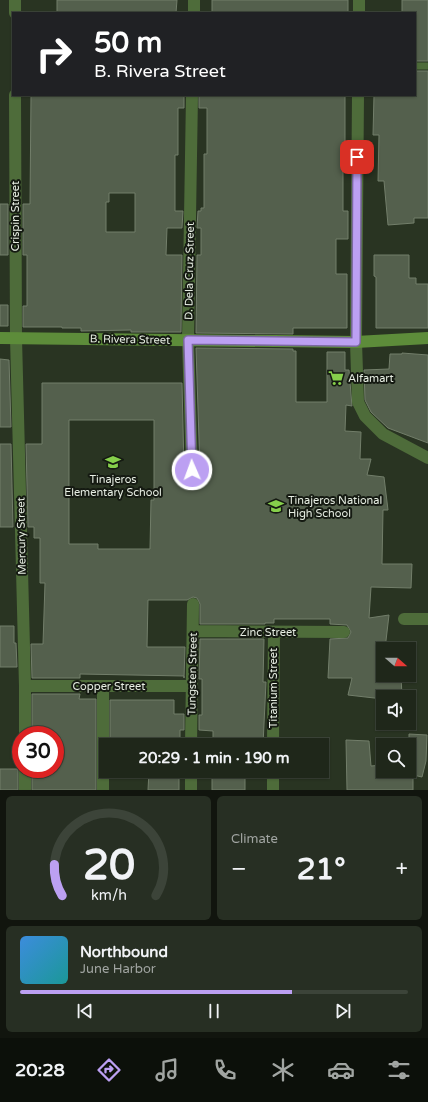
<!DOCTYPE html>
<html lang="en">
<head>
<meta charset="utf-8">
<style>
	body { margin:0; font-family:"Varela Round",sans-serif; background:#272f23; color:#f1f3f6; height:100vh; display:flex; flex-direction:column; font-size:15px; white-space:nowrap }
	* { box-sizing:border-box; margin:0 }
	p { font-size:13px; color:#a1a5a2 }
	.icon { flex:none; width:22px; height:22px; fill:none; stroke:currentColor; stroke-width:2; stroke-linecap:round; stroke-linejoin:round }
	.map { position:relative; height:790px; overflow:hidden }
	.details { display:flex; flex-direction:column; gap:6px; padding:6px; background:#11150e; flex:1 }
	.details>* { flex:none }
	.guide { position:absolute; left:12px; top:12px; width:404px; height:84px; border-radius:0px; box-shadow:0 1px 3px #0004,0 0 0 1px #3c4439; background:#202124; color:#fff; overflow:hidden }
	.needle { width:26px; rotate:110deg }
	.tools { position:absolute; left:376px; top:642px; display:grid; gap:8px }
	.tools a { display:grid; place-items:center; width:40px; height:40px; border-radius:0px; background:#1f271a; box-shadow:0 1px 3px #0004,0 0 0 1px #3c4439; font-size:20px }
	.speed { position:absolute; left:12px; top:726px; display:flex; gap:8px; font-size:20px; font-weight:700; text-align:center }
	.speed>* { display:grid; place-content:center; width:52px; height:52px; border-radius:50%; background:#1f271a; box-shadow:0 1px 3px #0004,0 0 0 1px #3c4439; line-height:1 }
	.speed .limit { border:6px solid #d22; background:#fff; color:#111 }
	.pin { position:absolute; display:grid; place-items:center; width:34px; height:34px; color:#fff; margin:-17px; border-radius:8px; box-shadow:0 2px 6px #0006 }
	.me { position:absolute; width:44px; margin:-22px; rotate:358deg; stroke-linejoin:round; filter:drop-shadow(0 0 3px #0008) }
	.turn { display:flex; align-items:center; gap:14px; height:84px; padding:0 16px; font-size:18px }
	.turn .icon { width:52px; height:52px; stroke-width:2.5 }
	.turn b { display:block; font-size:28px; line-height:34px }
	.big { font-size:30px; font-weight:800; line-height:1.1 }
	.details .card { flex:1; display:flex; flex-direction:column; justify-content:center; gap:6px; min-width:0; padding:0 14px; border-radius:6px; background:#272f23 }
	.details .dial { align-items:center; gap:0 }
	.dial svg { height:104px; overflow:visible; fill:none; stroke:#3c4439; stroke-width:7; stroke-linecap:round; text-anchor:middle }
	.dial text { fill:#f1f3f6; stroke:none }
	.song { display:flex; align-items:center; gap:12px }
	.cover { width:48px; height:48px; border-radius:6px; background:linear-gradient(135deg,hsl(210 70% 55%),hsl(180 70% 35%)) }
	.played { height:4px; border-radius:2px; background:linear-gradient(90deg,#bca0f2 70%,#3c4439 70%) }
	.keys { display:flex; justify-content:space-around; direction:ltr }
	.heat { display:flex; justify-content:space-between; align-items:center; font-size:22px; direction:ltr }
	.details .tiles { flex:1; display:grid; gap:6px; grid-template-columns:1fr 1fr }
	.card:last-child { grid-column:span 2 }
	.trip { position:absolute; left:99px; top:738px; width:230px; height:40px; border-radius:0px; background:#1f271a; box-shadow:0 1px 3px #0004,0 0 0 1px #3c4439; font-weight:800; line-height:40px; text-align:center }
	.tab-bar { display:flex; height:64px; justify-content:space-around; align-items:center; background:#0c100a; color:#a1a5a2 }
	.tab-bar .icon { width:28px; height:28px }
	.tab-bar .on { color:#bca0f2 }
	.tab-bar b { font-size:18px; color:#f1f3f6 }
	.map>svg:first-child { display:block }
	.building { fill:#54604d; stroke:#727e6a; fill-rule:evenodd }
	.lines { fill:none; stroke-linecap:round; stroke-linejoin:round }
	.lane { stroke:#4e6c3a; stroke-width:7 }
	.street { stroke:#4e6c3a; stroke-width:12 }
	.secondary { stroke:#5d8c3a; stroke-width:12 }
	.route-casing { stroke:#7a689d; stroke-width:10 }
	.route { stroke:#bca0f2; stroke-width:7 }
	.labels { text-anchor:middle; stroke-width:4; stroke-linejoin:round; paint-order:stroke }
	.street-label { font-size:11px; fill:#e6ede2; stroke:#151a12 }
	.poi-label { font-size:11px; fill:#e6ede2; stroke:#151a12; text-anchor:start }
</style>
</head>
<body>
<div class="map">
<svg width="428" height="790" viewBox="0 0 428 790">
	<rect width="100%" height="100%" fill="#293422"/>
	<!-- building -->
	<path class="building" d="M57,0H177L176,13H57Z
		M212,0H348V13H212Z
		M402,0H428V61H415V13H402Z
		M415,71H428V218H414V223L388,225L384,181H378L379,135H373L374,95H415Z
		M31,95H184V108H178V155H175V211H183L182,228H167L166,255H182L181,332H131V330L81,331V328H62V327H23V306H27V255H23V204H30ZM109,193H135V232H106V202H109Z
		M199,95H345V153H343V211H348V239H336V274H347V328H293V334L196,333L197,255H201V228H197L198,211H201V208H204V154H207V108H199Z
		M0,204H8V255H0Z
		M374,255H409V278H416V284H428V328H376V277L374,276Z
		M0,305H8V326H0Z
		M196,348L293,349V351H296V402H327V352H345V370H349L352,406L346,405L345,431L361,432L360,459H371L367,475L384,477L388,510H383L382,564H412L411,588L371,587L369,618L389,615L385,649H383V675H401L402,697H383V699L348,695L352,678H328L330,639L348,638L351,632L347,625L330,624V619H274V623H265V624H200V604L197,598L193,597L187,600H148L147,647H185L184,678V676L80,674V678H32L31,644H43L45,583H40V538H34V527H28L26,444H42V383H182L184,470L188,476L193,477L198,474L200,470ZM69,420H154V500H151L150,549H98V544H69Z
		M402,353L428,355V443L388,428L371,412L365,400L364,370L389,369L390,354H402Z
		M0,359L9,360L11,427H0Z
		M0,444H11L13,527H0Z
		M0,626H14V643H16L17,667H0Z
		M200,639H264L263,682H266L263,745H213V731L199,730V715H202V679H199Z
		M32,694H80L79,699H96V790H32V769H55V735H32Z
		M110,700H174V714H184V730H180V745H110Z
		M409,734L427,735L426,761L422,777L413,775V790H347L346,740L369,741L371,766L383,765V771H409Z
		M0,769H18V790H0Z
		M149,771H179V790H148Z
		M212,771H245V790H212Z"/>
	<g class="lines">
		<!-- lane -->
		<path class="lane" d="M415,66H428"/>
		<!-- street -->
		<path class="street" d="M15,0V13
			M194,13V0
			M359,13V0
			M15,95L16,338L25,686V735
			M358,95L356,342L358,402L365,416L383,434L428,458
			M192,470L188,340L192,95
			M404,619H428
			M193,631L344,632
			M25,686H192
			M103,686V790
			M191,745L193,604
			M273,745L274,632
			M25,790V769
			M191,790V771
			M273,790V771"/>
		<!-- secondary -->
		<path class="secondary" d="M0,338L356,342L428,338"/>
	</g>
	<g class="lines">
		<defs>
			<path id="route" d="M192,470L188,340L356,342L357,157"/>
		</defs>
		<!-- route casing -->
		<use href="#route" class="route-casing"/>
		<!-- route -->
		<use href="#route" class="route"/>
	</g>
	<!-- icons -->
	<defs>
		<symbol id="supermarket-bare" viewBox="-9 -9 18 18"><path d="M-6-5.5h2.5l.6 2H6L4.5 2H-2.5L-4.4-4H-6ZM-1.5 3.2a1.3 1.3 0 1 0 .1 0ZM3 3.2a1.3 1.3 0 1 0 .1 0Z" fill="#86cf4b" stroke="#151a12" stroke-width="2.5" paint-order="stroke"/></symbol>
		<symbol id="school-bare" viewBox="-9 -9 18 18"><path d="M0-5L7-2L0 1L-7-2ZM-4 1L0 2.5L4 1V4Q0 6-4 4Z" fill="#86cf4b" stroke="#151a12" stroke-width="2.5" paint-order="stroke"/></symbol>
	</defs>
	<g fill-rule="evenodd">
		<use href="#supermarket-bare" x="325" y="367" width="22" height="22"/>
		<use href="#school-bare" x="102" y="451" width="22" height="22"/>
		<use href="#school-bare" x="265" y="495" width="22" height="22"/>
	</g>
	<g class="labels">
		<!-- street labels -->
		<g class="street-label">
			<text transform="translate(15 216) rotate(-90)" y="4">Crispin Street</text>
			<text transform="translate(189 271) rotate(-89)" y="4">D. Dela Cruz Street</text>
			<text transform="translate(130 339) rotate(1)" y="4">B. Rivera Street</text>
			<text transform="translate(21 536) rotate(-91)" y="4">Mercury Street</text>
			<text x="268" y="636">Zinc Street</text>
			<text transform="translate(192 674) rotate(-89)" y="4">Tungsten Street</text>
			<text x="109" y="690">Copper Street</text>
			<text transform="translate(273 688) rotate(-90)" y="4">Titanium Street</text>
		</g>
		<!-- poi labels -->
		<g class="poi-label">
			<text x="348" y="382">Alfamart</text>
			<text x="113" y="483" text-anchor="middle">Tinajeros<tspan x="113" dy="13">Elementary School</tspan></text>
			<text x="288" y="504">Tinajeros National<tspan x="288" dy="13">High School</tspan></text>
		</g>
	</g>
</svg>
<div class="tools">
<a><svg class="needle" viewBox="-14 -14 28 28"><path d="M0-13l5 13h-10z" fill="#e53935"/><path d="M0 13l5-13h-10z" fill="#a1a5a2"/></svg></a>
<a><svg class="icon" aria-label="sound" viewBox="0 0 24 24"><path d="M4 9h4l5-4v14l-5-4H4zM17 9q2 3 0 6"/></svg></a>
<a><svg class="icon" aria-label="search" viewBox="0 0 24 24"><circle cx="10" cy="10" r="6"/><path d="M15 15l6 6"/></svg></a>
</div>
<div class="speed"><div class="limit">30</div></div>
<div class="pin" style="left:357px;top:157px;background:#d93025"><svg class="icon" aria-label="arrive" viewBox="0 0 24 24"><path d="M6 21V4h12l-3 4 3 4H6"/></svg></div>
<svg class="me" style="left:192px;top:470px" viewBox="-20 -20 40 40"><circle r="17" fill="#bca0f2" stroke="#fff" stroke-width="3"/><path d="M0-11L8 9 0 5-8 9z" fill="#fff"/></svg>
<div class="trip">20:29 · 1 min · 190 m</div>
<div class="guide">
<div class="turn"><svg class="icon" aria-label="right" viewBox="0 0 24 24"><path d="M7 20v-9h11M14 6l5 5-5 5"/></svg><div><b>50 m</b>B. Rivera Street</div></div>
</div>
</div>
<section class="details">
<div class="tiles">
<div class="card dial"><svg viewBox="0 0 100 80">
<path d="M14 69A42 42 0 1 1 86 69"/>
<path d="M14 69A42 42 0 0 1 8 45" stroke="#bca0f2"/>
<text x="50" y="56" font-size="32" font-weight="700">20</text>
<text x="50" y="72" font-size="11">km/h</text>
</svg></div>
<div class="card"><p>Climate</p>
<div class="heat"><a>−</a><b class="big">21°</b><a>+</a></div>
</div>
<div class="card">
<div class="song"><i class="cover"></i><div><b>Northbound</b><p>June Harbor</p></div></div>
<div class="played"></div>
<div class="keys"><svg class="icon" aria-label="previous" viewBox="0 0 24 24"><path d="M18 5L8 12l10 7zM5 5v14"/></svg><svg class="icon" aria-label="pause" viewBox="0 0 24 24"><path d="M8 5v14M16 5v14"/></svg><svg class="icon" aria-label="next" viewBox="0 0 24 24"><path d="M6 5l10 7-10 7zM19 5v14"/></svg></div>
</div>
</div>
</section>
<nav class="tab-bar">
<b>20:28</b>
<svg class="icon on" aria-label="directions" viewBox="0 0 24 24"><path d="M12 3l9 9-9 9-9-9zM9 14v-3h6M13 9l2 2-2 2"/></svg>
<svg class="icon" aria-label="music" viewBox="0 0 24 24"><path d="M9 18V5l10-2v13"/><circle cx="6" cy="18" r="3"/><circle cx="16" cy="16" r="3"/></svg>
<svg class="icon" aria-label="phone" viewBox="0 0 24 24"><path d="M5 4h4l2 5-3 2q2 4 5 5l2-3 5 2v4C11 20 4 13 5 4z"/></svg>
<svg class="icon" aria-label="climate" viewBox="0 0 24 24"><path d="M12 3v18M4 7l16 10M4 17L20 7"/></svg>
<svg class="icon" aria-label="car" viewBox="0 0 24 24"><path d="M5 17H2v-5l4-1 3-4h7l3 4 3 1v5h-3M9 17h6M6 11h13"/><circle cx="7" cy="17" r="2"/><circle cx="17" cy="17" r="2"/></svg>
<svg class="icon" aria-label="filters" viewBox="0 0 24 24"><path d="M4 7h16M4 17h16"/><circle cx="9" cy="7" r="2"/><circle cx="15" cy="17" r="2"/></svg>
</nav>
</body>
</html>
